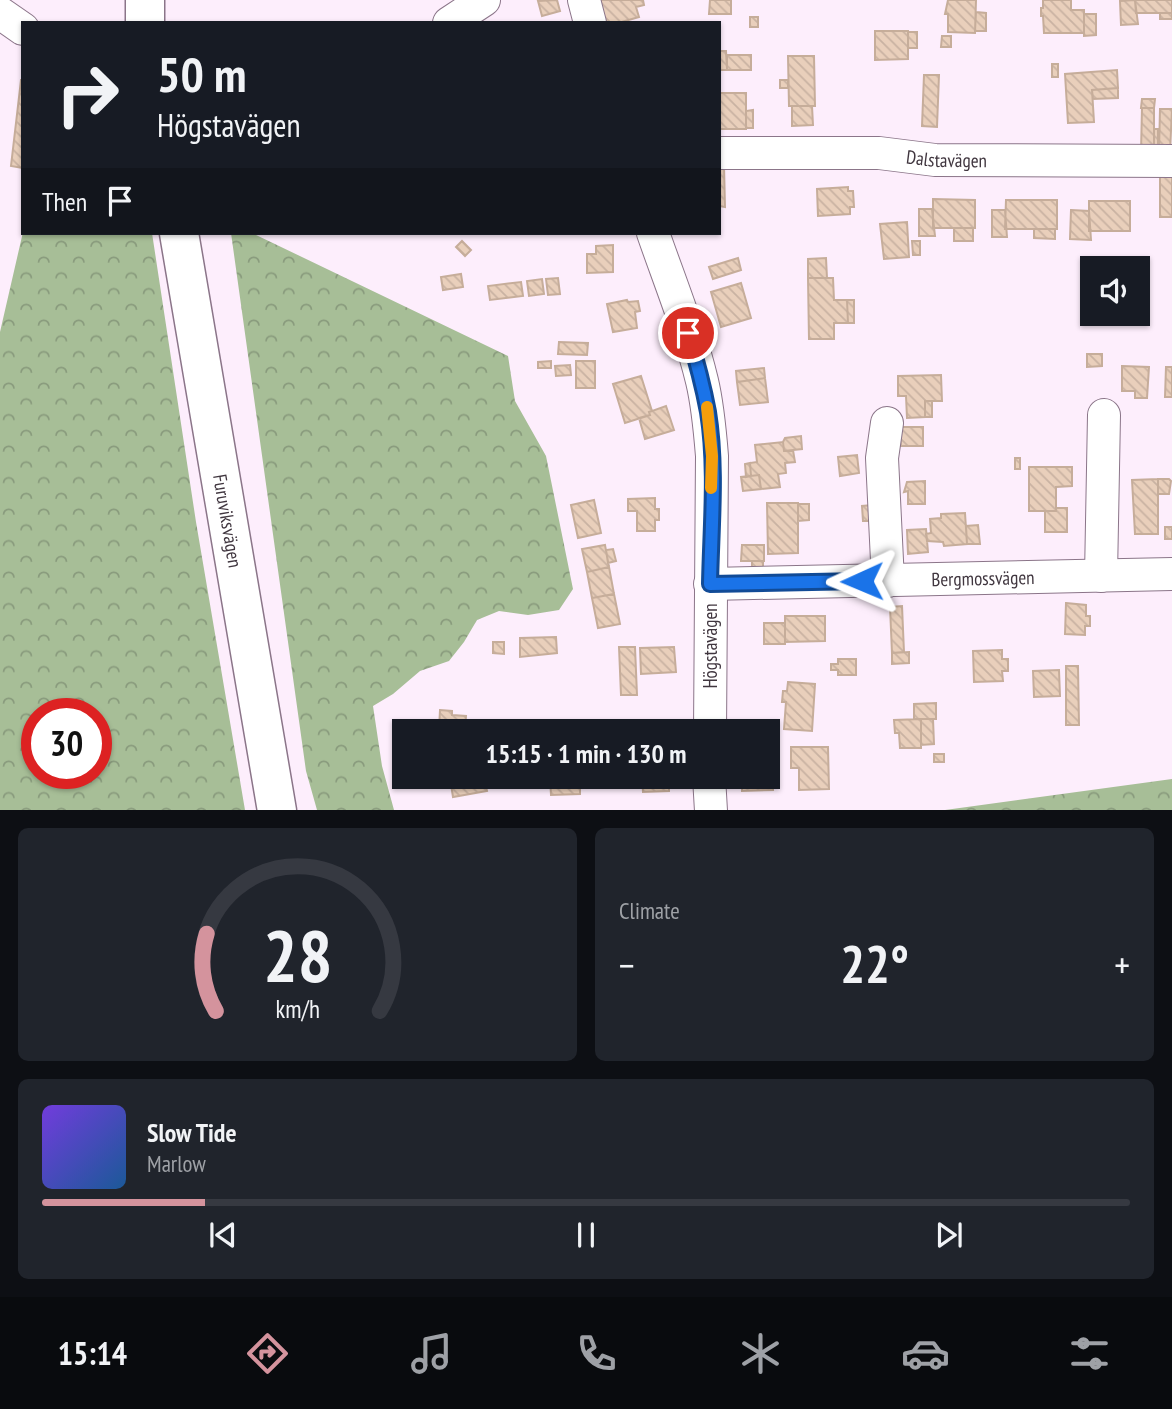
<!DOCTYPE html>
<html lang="en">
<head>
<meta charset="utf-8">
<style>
	body { margin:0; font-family:"PT Sans Narrow",sans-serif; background:#20242c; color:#f1f3f6; height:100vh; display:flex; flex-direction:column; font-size:26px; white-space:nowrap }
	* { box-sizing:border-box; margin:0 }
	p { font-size:23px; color:#9ea1a6 }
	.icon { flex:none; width:38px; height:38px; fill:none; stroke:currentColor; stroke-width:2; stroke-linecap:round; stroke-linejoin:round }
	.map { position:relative; height:810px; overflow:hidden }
	.sheet { display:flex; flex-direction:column; gap:18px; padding:18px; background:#0d0f14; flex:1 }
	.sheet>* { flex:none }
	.banner { position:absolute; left:21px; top:21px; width:700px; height:214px; border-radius:0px; box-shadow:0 2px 5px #0004; background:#171b24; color:#f1f3f6; overflow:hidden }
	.controls { position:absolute; left:1080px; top:256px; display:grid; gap:14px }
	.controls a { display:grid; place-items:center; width:70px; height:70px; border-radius:0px; background:#171b24; box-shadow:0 2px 5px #0004; font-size:35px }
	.speed { position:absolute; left:21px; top:698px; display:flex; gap:14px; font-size:35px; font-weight:700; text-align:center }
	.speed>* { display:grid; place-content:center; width:91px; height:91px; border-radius:50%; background:#171b24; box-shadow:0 2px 5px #0004; line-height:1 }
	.speed .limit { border:10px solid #d22; background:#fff; color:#111 }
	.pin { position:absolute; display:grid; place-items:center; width:60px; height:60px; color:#fff; margin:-30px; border:4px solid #fff; border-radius:50%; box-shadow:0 2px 7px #0007 }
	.me { position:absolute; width:77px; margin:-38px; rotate:269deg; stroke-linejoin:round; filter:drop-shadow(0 0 5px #0008) }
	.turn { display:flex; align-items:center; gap:24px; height:147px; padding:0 21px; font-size:32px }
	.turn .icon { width:91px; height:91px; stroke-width:2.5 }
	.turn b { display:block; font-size:49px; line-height:60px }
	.then { display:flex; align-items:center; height:66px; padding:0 21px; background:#0003; gap:14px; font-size:26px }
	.big { font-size:52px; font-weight:600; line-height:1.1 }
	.sheet .tile { flex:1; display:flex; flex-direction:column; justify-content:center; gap:10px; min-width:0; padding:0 24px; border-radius:10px; background:#20242c }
	.sheet .dial { align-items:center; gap:0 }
	.dial svg { height:182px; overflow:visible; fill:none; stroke:#363941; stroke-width:7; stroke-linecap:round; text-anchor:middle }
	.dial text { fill:#f1f3f6; stroke:none }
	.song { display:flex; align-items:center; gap:21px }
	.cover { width:84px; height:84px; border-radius:10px; background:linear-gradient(135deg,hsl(260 70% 55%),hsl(210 70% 35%)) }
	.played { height:7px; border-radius:4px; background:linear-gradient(90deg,#d4939d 15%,#363941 15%) }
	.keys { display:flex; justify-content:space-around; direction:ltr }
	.heat { display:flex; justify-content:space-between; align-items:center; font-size:38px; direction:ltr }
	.sheet .tiles { flex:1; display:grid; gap:18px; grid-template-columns:1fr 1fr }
	.tile:last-child { grid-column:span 2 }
	.trip { position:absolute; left:392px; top:719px; width:388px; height:70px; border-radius:0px; background:#171b24; box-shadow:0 2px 5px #0004; font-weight:600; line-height:70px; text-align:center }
	.dock { display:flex; height:112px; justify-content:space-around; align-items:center; background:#090b0e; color:#9ea1a6 }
	.dock .icon { width:49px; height:49px }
	.dock .selected { color:#d4939d }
	.dock b { font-size:32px; color:#f1f3f6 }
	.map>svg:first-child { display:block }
	.forest { fill:url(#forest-crowns); fill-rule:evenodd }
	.building { fill:url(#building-back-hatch); stroke:#c6ad9a; stroke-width:2 }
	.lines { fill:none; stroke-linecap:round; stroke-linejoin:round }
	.minor-casing { stroke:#8b7589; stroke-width:34 }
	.major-casing { stroke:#8b7589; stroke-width:41 }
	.minor { stroke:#fff; stroke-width:32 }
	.major { stroke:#fff; stroke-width:38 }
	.route-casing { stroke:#114b97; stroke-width:18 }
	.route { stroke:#1a73e8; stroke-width:12 }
	.slow { stroke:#f59e0b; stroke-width:12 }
	.labels { text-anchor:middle; stroke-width:5; stroke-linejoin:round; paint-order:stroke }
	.street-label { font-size:19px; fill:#40363f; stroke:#fff }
</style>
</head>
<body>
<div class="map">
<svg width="1172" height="811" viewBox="0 0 1172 811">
	<defs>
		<pattern id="forest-crowns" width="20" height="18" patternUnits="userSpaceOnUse" patternTransform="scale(1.75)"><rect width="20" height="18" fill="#a7be97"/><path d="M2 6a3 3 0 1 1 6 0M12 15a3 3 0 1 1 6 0" fill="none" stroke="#899b7d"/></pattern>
		<pattern id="building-back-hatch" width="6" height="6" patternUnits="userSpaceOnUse" patternTransform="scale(1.75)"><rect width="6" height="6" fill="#e9cfbb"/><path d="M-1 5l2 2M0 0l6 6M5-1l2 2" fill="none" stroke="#c9b2a2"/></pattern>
	</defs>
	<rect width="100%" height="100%" fill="#fdeefc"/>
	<!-- forest -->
	<path class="forest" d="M23,232L152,233L196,522L245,810H0V332ZM37,714H96V774H37Z
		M231,233H252L508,356L515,401L546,456L573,589L559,610L528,615L499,611L477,620L464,642L449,661L420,671L393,694L373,706L382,766L394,810H317L306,771Z
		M1172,779V810H945Z"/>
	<!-- building -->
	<path class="building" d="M557,0L560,11L542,16L538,1Z
		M599,0H643L644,5L636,7L639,17L618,23H606Z
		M710,0H731V14H709Z
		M948,0H976L975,33L948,32V14H945Z
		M1043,0H1071V10H1084V33H1044L1043,16H1041V8H1043Z
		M1135,0H1172V13H1136Z
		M1135,0L1138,24L1121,25L1120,1Z
		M976,12L986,13V31H975Z
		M1160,13H1172V19H1160Z
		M1084,14H1096V35L1084,36Z
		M750,17H758V27H750Z
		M875,31H908V59L875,60Z
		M908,32H917V48H908Z
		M942,36H951V47H941Z
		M719,51H726L727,70H719Z
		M727,55H751V70H727Z
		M788,56H814L815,106H789Z
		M1052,64H1058V77H1052Z
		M1117,70L1118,88L1092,90L1094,122L1068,123L1065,74Z
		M924,75H939L937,127L922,126Z
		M21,80H23V168L11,166Z
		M780,80H788V88H780Z
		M1118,88V98L1093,99L1092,90Z
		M719,93H746V129H719Z
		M1142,99H1155L1154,108H1141Z
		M792,106H812L813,125L792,126Z
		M1142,108H1154V152H1141Z
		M1160,109H1172L1170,152L1159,151Z
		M753,110V128H746V111Z
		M1154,129H1158V151H1154Z
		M719,165H724L725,207L719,206Z
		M1160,173L1172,174V217H1160Z
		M848,187V191H853L854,207H850V214L818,216L817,189Z
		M933,199L975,200V228H933Z
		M1006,200H1057V229H1005Z
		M1089,201H1130V231H1089Z
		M919,209H932L935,236H919Z
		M992,210H1005L1007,237H992Z
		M1071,210L1089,211L1091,240L1070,239Z
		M907,222L909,257L884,259L880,224Z
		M954,228H973V241H954Z
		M1034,229H1055V239L1034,238Z
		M462,241L471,250L465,256L456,247Z
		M912,241H920V255H913Z
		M613,245V272L587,273V254H596V246Z
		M738,258L741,270L713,279L709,267Z
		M826,258L827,278H808V259Z
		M461,274L463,287L443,290L441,277Z
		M558,278L560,294L548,295L546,279Z
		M808,278H833L834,300H847L848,323H834V339H809Z
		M542,279L544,294L529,296L527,281Z
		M521,282L523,296L490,300L488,286Z
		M741,283L751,318L721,327L711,292Z
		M627,300L628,302L638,301L640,311L635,312L637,328L613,332L607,304Z
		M847,300H854V323H848Z
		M559,342L588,343L587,355L558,354Z
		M1087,354H1102V366L1087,367Z
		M551,361V368H538V362Z
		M576,361H595V388H576Z
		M570,365L571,375L556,376L555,366Z
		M1122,366L1149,367L1147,398H1135V391H1122Z
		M1166,367H1172V397H1165Z
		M764,368L765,378L737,382L736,371Z
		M941,375L942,401H925V417L907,418L906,396H898V376Z
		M641,376L652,411L649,412L650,415L625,423L613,384Z
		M765,378L768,402L740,405L737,382Z
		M925,401H932V417H925Z
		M666,406L674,430L645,439L639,418L650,415L649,412Z
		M900,427H923V446H901Z
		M801,436L802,449L784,451L783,442L785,438Z
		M783,442L784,451L793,450L795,462L785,463L786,473L778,474L780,487L761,489L759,475L751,476L750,463L757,462L755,445Z
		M857,455L859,473L840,476L838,457Z
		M1015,458H1020V469H1015Z
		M750,463L751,476L746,477L745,464Z
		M1029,467H1072V486L1056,487V511H1029Z
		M759,475L761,489L743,491L741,477Z
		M1158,479V534H1135L1132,480Z
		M1158,479H1169L1171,481L1169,494H1158Z
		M925,481V504H908V491L904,492L907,482Z
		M655,498V509H659V520H655V531H637V511H628V499Z
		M594,500L601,533L578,538L571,505Z
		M767,503H798V553L768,554Z
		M798,504H809V520L798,521Z
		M872,505L873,521H863L862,506Z
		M1056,508H1067V532H1045V511H1056Z
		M965,513L967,544L944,546L943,542L927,541L926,534L931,533L930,519L941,518V514Z
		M978,525L980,544H967L966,526Z
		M1165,527H1172V539H1165Z
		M926,529L928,552L908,554L907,530Z
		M605,545L609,567L587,572L582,549Z
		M742,545H764V561H741Z
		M613,549L616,561L608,563L606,550Z
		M752,561H763V567H752Z
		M609,567L614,594L592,598L587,572Z
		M614,594L620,624L598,628L592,598Z
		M1066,603L1086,605V616H1090V626H1085V635L1065,634Z
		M902,606L904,652L892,653L890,607Z
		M785,616H825V641L785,642Z
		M764,623H785V644H764Z
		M556,637L557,653L520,657V638Z
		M493,642H504V654L493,653Z
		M619,647H635L637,695H621Z
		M674,647L676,672L641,674L640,648Z
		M1002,650V659H1008V671H1002L1003,681L974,682L973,651Z
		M909,652V663L892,664V653Z
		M838,659H856V675H838V670H831V664H838Z
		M1066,666H1078L1079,725H1066Z
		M1059,670L1060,696L1034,697L1033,671Z
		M788,682L815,684L812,731L784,729L786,702H782L783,691H787Z
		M936,703V719H914V704Z
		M440,710L452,711V715L466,716L465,731L439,729Z
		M921,719V748H900L899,733H895L894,720Z
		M921,719H933L934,744L921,745Z
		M651,721H679V732H651Z
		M791,747H828L829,789L799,790V768H791Z
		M934,754H944V762H934Z
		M768,769H773V790L742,791V777H768Z
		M489,777L484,778L487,791L453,797L450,778Z
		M550,777H580V794L551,795Z
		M642,777H674V781H669V791L643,792Z"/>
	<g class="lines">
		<defs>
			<g id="minor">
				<path d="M584,0L590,23"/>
				<path d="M0,13L23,29"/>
				<path d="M449,23L484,0"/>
				<path id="s1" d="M719,153H879L935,160L1172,161"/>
				<path d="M653,233C670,282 690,331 702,381C708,406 710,431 712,456L710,732"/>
				<path d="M887,423L882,458L888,581"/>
				<path d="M1101,576L1104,415"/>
				<path id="s2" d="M710,584L1172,574"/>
				<path d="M709,777L711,811"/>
			</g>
			<g id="major">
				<path d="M145,0V23"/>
				<path id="s3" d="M179,233L277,811"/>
			</g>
		</defs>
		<!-- minor casing -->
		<use href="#minor" class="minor-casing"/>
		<!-- major casing -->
		<use href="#major" class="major-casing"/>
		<!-- minor -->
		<use href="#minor" class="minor"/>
		<!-- major -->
		<use href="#major" class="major"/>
	</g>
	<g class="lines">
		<defs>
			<path id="route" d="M688,333C696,359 703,385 708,412C717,468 711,528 710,584L862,581"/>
		</defs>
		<!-- route casing -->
		<use href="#route" class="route-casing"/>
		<!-- route -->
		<use href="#route" class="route"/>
		<!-- slow -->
		<path class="slow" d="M707,407L712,456L711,488"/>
	</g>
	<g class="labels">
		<!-- street labels -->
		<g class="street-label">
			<text dy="7" stroke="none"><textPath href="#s1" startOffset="228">Dalstavägen</textPath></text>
			<text dy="7" stroke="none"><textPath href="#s3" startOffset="292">Furuviksvägen</textPath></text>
			<text dy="7" stroke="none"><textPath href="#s2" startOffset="273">Bergmossvägen</textPath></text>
			<text transform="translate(710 646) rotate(-90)" y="7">Högstavägen</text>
		</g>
	</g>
</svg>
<div class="controls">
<a><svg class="icon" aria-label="sound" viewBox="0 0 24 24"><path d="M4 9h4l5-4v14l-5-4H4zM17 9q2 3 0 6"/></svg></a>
</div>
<div class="speed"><div class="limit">30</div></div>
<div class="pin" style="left:688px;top:333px;background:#d93025"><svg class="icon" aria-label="arrive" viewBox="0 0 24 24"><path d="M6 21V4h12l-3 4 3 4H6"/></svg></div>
<svg class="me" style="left:862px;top:581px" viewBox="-20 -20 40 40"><path d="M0-17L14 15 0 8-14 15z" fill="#1a73e8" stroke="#fff" stroke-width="4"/></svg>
<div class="trip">15:15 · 1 min · 130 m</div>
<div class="banner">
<div class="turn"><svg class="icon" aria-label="right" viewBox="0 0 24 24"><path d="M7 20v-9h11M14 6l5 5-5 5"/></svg><div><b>50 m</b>Högstavägen</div></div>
<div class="then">Then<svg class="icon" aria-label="arrive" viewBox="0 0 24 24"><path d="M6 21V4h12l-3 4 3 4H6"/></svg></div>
</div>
</div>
<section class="sheet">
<div class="tiles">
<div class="tile dial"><svg viewBox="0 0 100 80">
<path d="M14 69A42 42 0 1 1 86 69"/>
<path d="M14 69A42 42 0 0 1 10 35" stroke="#d4939d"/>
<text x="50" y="56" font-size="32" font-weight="700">28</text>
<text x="50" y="72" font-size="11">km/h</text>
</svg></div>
<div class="tile"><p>Climate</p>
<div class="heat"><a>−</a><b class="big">22°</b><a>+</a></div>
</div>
<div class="tile">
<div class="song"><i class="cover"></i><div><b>Slow Tide</b><p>Marlow</p></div></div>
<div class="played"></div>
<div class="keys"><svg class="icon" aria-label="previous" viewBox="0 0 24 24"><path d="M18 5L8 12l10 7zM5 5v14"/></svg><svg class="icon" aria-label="pause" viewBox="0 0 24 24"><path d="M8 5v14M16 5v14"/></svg><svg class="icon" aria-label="next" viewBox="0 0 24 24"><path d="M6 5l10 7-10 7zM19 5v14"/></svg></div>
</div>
</div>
</section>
<nav class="dock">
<b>15:14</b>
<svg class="icon selected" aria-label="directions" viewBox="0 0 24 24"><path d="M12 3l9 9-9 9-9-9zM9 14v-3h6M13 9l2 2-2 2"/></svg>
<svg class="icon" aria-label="music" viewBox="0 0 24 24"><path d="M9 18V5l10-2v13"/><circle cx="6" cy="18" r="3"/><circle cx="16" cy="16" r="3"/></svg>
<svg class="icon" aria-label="phone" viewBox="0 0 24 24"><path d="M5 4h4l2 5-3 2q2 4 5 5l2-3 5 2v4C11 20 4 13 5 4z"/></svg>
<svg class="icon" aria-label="climate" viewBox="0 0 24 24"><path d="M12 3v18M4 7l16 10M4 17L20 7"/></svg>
<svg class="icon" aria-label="car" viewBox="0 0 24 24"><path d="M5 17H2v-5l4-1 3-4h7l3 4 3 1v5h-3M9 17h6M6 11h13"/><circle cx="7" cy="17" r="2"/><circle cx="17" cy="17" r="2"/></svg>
<svg class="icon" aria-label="filters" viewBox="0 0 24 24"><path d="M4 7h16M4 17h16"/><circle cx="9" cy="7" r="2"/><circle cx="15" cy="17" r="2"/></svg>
</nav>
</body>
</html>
